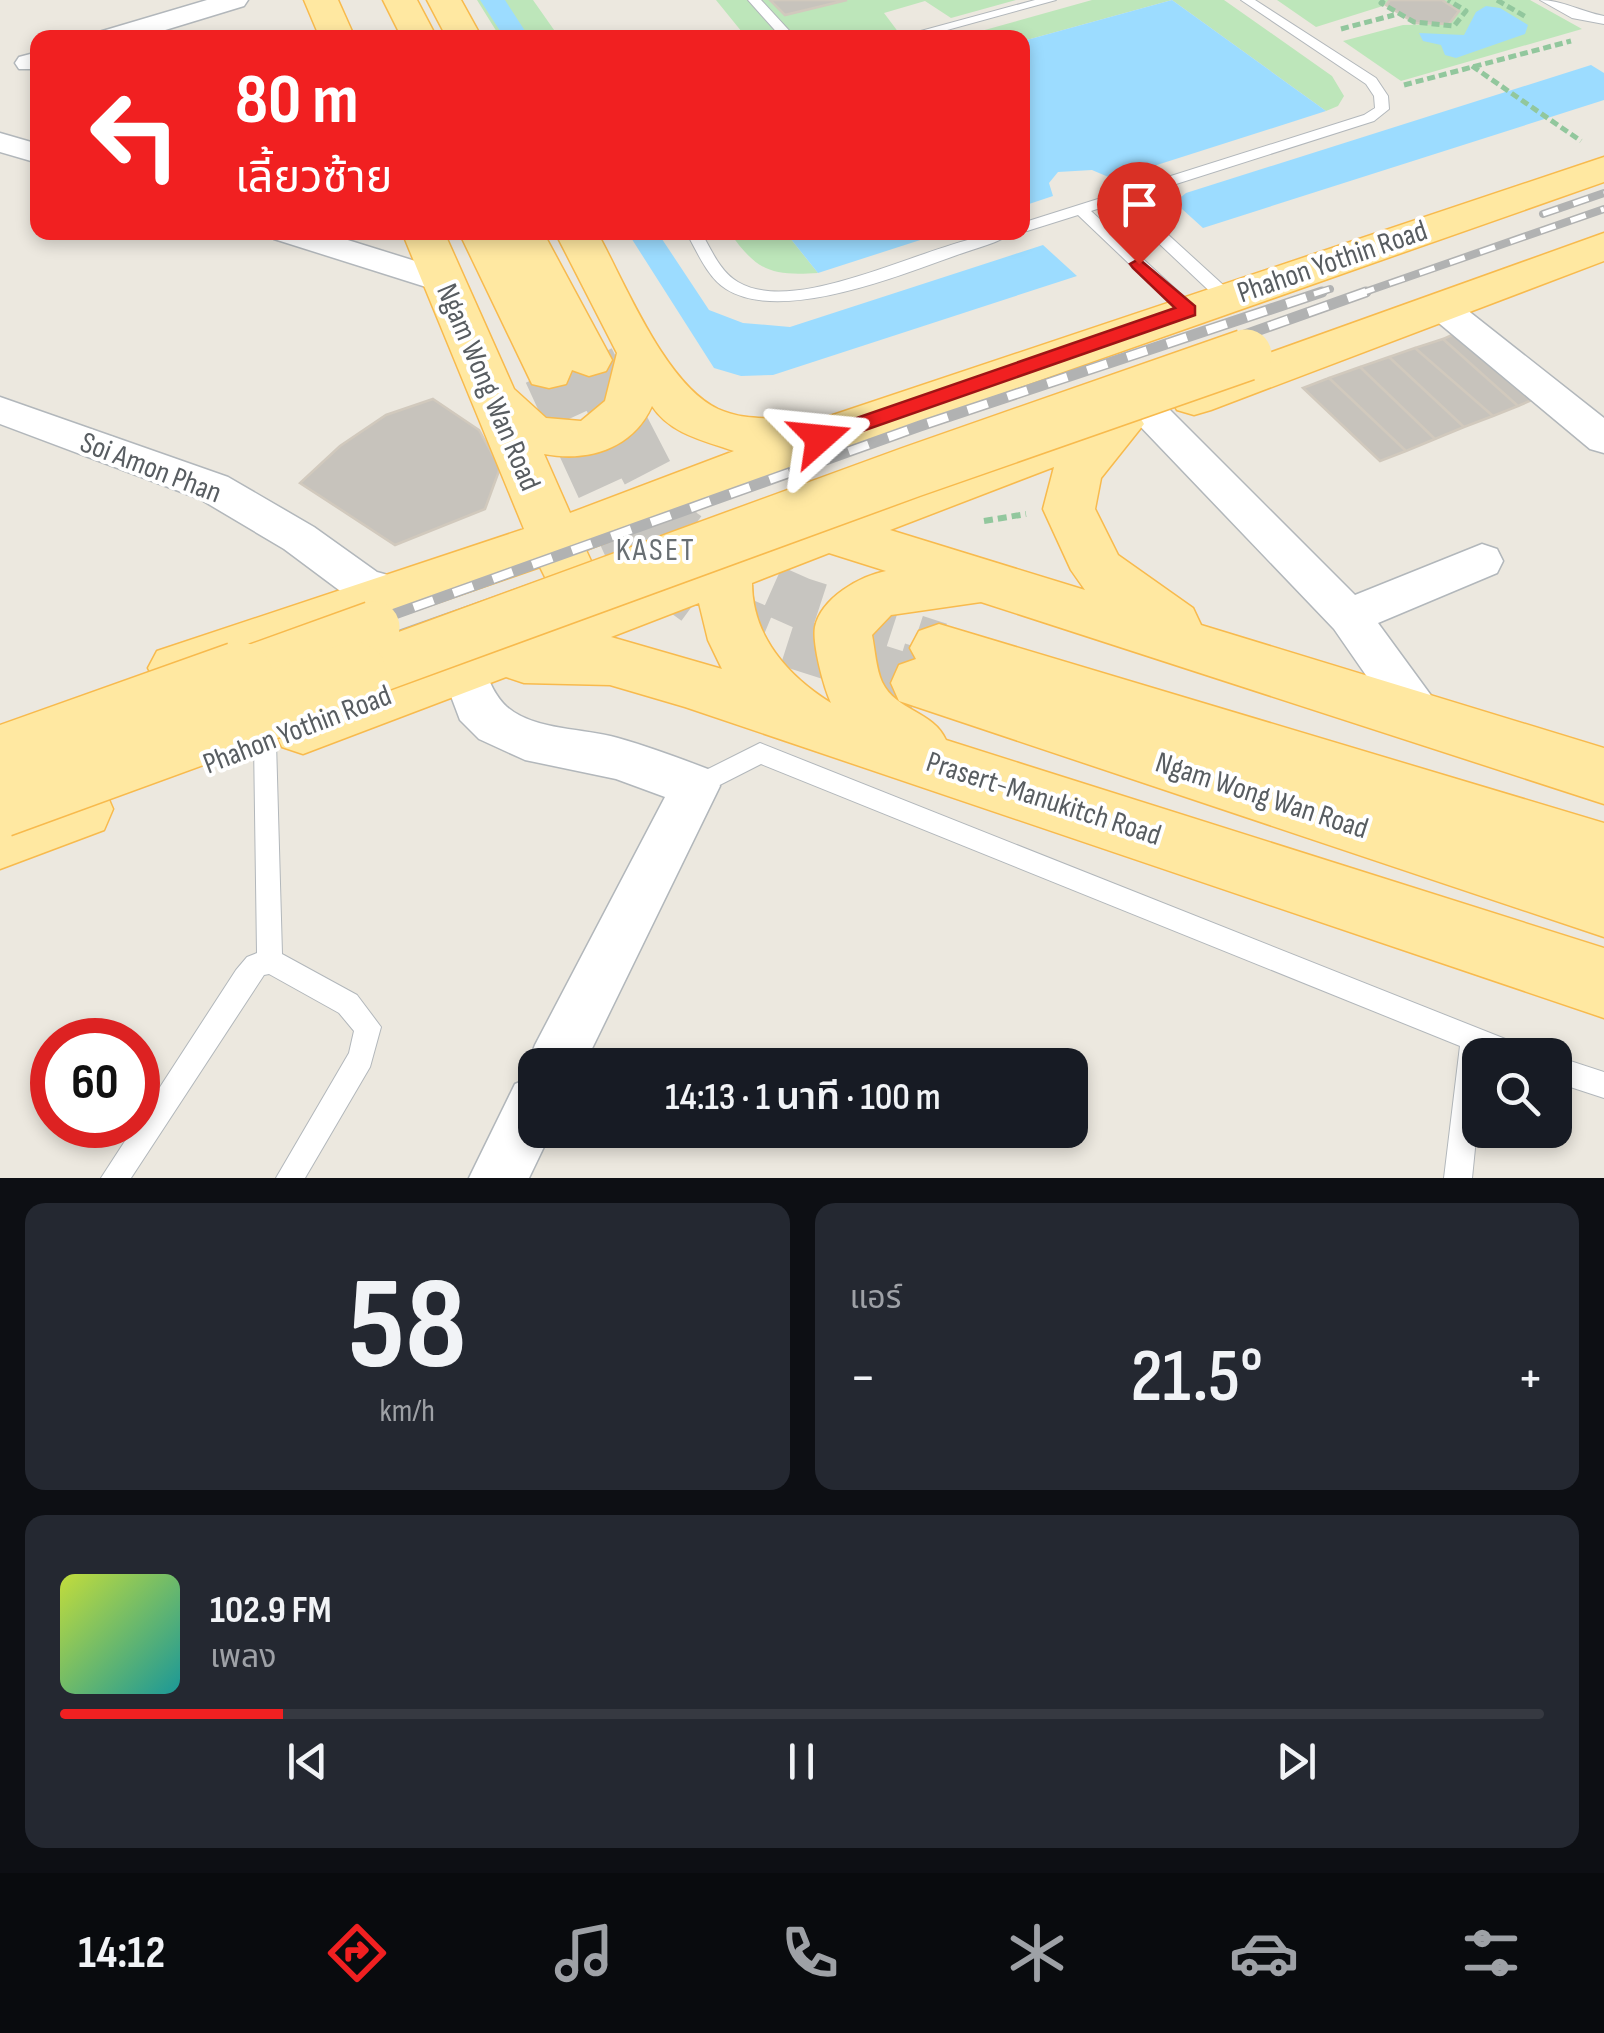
<!DOCTYPE html>
<html lang="th">
<head>
<meta charset="utf-8">
<style>
	body { margin:0; font-family:"Sofia Sans Condensed","Noto Sans Thai",sans-serif; background:#242831; color:#f1f3f6; height:100vh; display:flex; flex-direction:column; font-size:38px; white-space:nowrap }
	* { box-sizing:border-box; margin:0 }
	p { font-size:32px; color:#9ea1a6 }
	.icon { flex:none; width:55px; height:55px; fill:none; stroke:currentColor; stroke-width:2; stroke-linecap:round; stroke-linejoin:round }
	.map { position:relative; height:1178px; overflow:hidden }
	.sheet { display:flex; flex-direction:column; gap:25px; padding:25px; background:#0d0f14; flex:1 }
	.sheet>* { flex:none }
	.top-card { position:absolute; left:30px; top:30px; width:1000px; height:210px; border-radius:20px; box-shadow:0 5px 15px #0003; background:#f12021; color:#fff; overflow:hidden }
	.controls { position:absolute; left:1462px; top:1038px; display:grid; gap:20px }
	.controls a { display:grid; place-items:center; width:110px; height:110px; border-radius:20px; background:#171b24; box-shadow:0 5px 15px #0003; font-size:50px }
	.speed { position:absolute; left:30px; top:1018px; display:flex; gap:20px; font-size:50px; font-weight:700; text-align:center }
	.speed>* { display:grid; place-content:center; width:130px; height:130px; border-radius:50%; background:#171b24; box-shadow:0 5px 15px #0003; line-height:1 }
	.speed .limit { border:15px solid #d22; background:#fff; color:#111 }
	.pin { position:absolute; display:grid; place-items:center; width:85px; height:85px; color:#fff; margin:-102px -42px; border-radius:50% 50% 50% 0; rotate:-45deg; box-shadow:0 0 10px #0007 }
	.pin .icon { rotate:45deg }
	.me { position:absolute; width:110px; margin:-55px; rotate:72deg; stroke-linejoin:round; filter:drop-shadow(0 0 8px #0008) }
	.turn { display:flex; align-items:center; gap:35px; height:210px; padding:0 40px; font-size:45px }
	.turn .icon { width:130px; height:130px; stroke-width:2.5 }
	.turn b { display:block; font-size:70px; line-height:85px }
	.big { font-size:75px; font-weight:600; line-height:1.1 }
	.sheet .widget { flex:1; display:flex; flex-direction:column; justify-content:center; gap:15px; min-width:0; padding:0 35px; border-radius:20px; background:#242831 }
	.sheet .dial { align-items:center; gap:0 }
	.dial b { font-size:130px; line-height:1 }
	.song { display:flex; align-items:center; gap:30px }
	.cover { width:120px; height:120px; border-radius:15px; background:linear-gradient(135deg,hsl(70 70% 55%),hsl(180 70% 35%)) }
	.played { height:10px; border-radius:5px; background:linear-gradient(90deg,#f12021 15%,#363941 15%) }
	.keys { display:flex; justify-content:space-around; direction:ltr }
	.heat { display:flex; justify-content:space-between; align-items:center; font-size:55px; direction:ltr }
	.sheet .tiles { flex:1; display:grid; gap:25px; grid-template-columns:1fr 1fr }
	.widget:last-child { grid-column:span 2 }
	.trip { position:absolute; left:518px; top:1048px; width:570px; height:100px; border-radius:20px; background:#171b24; box-shadow:0 5px 15px #0003; font-weight:600; line-height:100px; text-align:center }
	.dock { display:flex; height:160px; justify-content:space-around; align-items:center; background:#090b0e; color:#9ea1a6 }
	.dock .icon { width:70px; height:70px }
	.dock .selected { color:#f12021 }
	.dock b { font-size:45px; color:#f1f3f6 }
	.map>svg:first-child { display:block }
	.green { fill:#bde6ba }
	.water { fill:#9cdcff }
	.building { fill:#c7c3bc; stroke:#d1c9bd; stroke-width:2.5 }
	.lines { fill:none; stroke-linecap:round; stroke-linejoin:round }
	.primary-tunnel-far1 { stroke:#c7c5c0; stroke-width:51; stroke-dasharray:51 25; stroke-linecap:butt }
	.primary-tunnel { stroke:#c7c5c0; stroke-width:66; stroke-dasharray:66 34; stroke-linecap:butt }
	.service-casing { stroke:#b2b7bb; stroke-width:2 }
	.minor-casing { stroke:#b2b7bb; stroke-width:3 }
	.primary-casing { stroke:#f8ba4d; stroke-width:3 }
	.path-far1 { stroke:#92c79d; stroke-width:5; stroke-dasharray:8 4; stroke-linecap:butt }
	.path { stroke:#92c79d; stroke-width:6; stroke-dasharray:9 5; stroke-linecap:butt }
	.service { fill:#fff; fill-rule:evenodd }
	.minor { fill:#fff; fill-rule:evenodd }
	.primary { fill:#ffe8a1; fill-rule:evenodd }
	.rail-far2-casing { stroke:#b1b2b2; stroke-width:8 }
	.rail-far1-casing { stroke:#b1b2b2; stroke-width:11 }
	.rail-casing { stroke:#b1b2b2; stroke-width:12 }
	.rail-far2 { stroke:#fff; stroke-width:5; stroke-dasharray:16; stroke-linecap:butt }
	.rail-far1 { stroke:#fff; stroke-width:8; stroke-dasharray:21; stroke-linecap:butt }
	.rail { stroke:#fff; stroke-width:9; stroke-dasharray:28; stroke-linecap:butt }
	.primary-bridge-far1-casing { stroke:#f8ba4d; stroke-width:54; stroke-linecap:butt }
	.primary-bridge-casing { stroke:#f8ba4d; stroke-width:69; stroke-linecap:butt }
	.primary-bridge-far1 { stroke:#ffe8a1; stroke-width:51 }
	.primary-bridge { stroke:#ffe8a1; stroke-width:66 }
	.route { fill:#f12021; stroke:#9d1515; stroke-width:2.5 }
	.labels { text-anchor:middle; stroke-width:8; stroke-linejoin:round; paint-order:stroke }
	.street-label { font-size:30px; fill:#585d61; stroke:#fff }
	.neighbourhood-label { font-size:32px; letter-spacing:2.5px; fill:#696f73; stroke:#fff }
</style>
</head>
<body>
<div class="map">
<svg width="1604" height="1178" viewBox="0 0 1604 1178">
	<rect width="100%" height="100%" fill="#ece8df"/>
	<!-- green -->
	<path class="green" d="M477,0H533L559,37H500Z
		M716,0H1016L951,18L925,1L884,13L899,33L883,38L746,37Z
		M1092,0H1224L1332,76L1344,96L1338,106L1326,111L1172,0L1023,41L1022,38H956Z
		M1277,0H1390L1386,5L1316,27Z
		M1442,0H1530L1582,29L1401,81L1343,41L1403,25L1449,24L1459,11Z
		M730,233H786L818,273C771,276 757,271 730,233Z"/>
	<!-- water -->
	<path class="water" d="M480,0H505L529,37H504Z
		M1172,0L1326,111L1113,179L1092,170L1058,172L1049,183L1053,196L1023,206V41Z
		M1486,6L1500,8L1528,25L1525,34L1456,58L1445,55L1441,45L1423,41L1419,33L1464,35L1476,12Z
		M1591,65L1604,73V100L1203,228L1182,209L1181,197L1186,193Z
		M628,233H658L709,310L743,323L790,327L1043,245L1077,276L773,375L741,376L714,368Z
		M786,233H942L818,273Z"/>
	<!-- building -->
	<path class="building" d="M770,0H847L785,15Z
		M1390,0H1442L1459,11L1449,24L1415,23L1386,5Z
		M1463,330L1541,396L1518,406L1443,339Z
		M1443,339L1518,406L1493,416L1415,348Z
		M1415,348L1493,416L1464,427L1389,357Z
		M1389,357L1464,427L1435,439L1360,367Z
		M1360,367L1435,439L1406,451L1329,378Z
		M1329,378L1406,451L1380,461L1303,388Z
		M433,399L479,430L500,468L485,509L395,545L300,483L340,446L386,415Z"/>
	<g class="lines">
		<!-- primary-tunnel-far1 -->
		<path class="primary-tunnel-far1" d="M589,360L677,530L740,576L801,603L939,648
			M549,372L632,553L710,610L775,637L903,678"/>
		<!-- primary-tunnel -->
		<path class="primary-tunnel" d="M895,675L920,683"/>
		<defs>
			<path id="service" d="M748,0H761L796,38H782Z
				M1035,0H1056L918,38H895Z
				M1241,0H1255L1376,78L1388,96L1389,109L1374,121L1129,199L1232,293V301H1220L1116,203L1091,211L1194,306V314H1182L1078,215L1027,231L1021,232L1022,223L1364,115L1375,108L1374,96L1366,84Z
				M1540,0C1562,0 1582,12 1604,16V24L1572,18Z
				M686,232H701C711,249 720,272 738,282C802,320 944,232 1014,232C999,243 976,248 957,255C901,275 781,324 726,289C707,277 697,251 686,232Z
				M265,732L273,735L276,742L282,954L357,995L381,1027L370,1067L305,1178H276L349,1053L354,1031L339,1013L269,974L264,975L131,1178H101L236,970L247,957L257,953L254,742L257,735Z
				M760,743L1523,1046L1527,1055H1480V1099L1472,1178H1444L1460,1046L761,764L704,793L696,796L688,793L685,786L688,779Z
				M1555,1056L1604,1072V1098L1555,1082Z"/>
			<path id="minor" d="M207,0H248L244,6L139,38H96L99,32Z
				M38,52V69H19L15,63L19,57Z
				M0,133L38,144V163L0,152Z
				M270,232H322L457,274L462,282L457,290L445,293L274,239Z
				M1440,295L1452,298L1604,418V453L1590,449L1428,314L1423,306L1428,298Z
				M0,397L228,477L314,527L377,572L413,582L419,594L413,606L398,611L351,599L284,549L200,499L0,424Z
				M1150,400L1163,403L1355,595L1482,544L1497,549L1503,561L1497,573L1378,623L1438,705L1445,719L1438,733L1422,739L1406,733L1334,629L1137,423L1131,413L1137,403Z
				M462,648L478,654C487,673 491,692 507,707C535,731 584,728 618,738C650,747 682,759 713,771L720,786L584,1065H535V1130H552L529,1178H469L515,1084L532,1077L527,1065L535,1045L665,797L616,779L525,760L479,739L460,720L440,667L446,654Z"/>
			<path id="primary" d="M304,0H338L355,38H320Z
				M383,0H417L437,38H402Z
				M427,0H461L482,38H447Z
				M1604,157V182L838,451L586,550L597,574L589,589L570,596L551,589L540,567L177,693L157,685L148,668L157,651L524,529L402,232H444L514,389L546,418L581,421L605,401L617,353L555,232H597C625,283 665,384 718,409C752,424 778,414 809,423ZM652,406C670,434 705,441 734,451L570,513L544,454C587,462 632,450 652,406Z
				M459,232H543L612,360L606,371L589,376L572,370L566,384L549,388L532,384Z
				M1604,233V261L1211,410L1194,415L1177,410L1170,398L1177,386Z
				M1119,406L1136,411L1144,424L1101,478L1095,509L1118,555L1193,608L1201,625L1604,748V804L981,602L891,615L872,635C875,650 876,669 882,682C896,711 933,711 946,740L1604,948V1018L685,707L610,685L524,683L506,677L303,754L282,747L273,728L282,709L700,557L711,525L730,519L749,525L755,537L799,521L802,515L826,511L1043,432L1061,427L1080,435L1102,411ZM1054,467L1043,509L1071,570L1085,590L890,530ZM829,553L886,571C860,576 821,598 815,627C812,644 824,688 831,703C789,677 752,637 752,583ZM699,603L708,640L722,669L611,637Z
				M939,624L1604,823V937L899,701L891,683L899,665L916,659L910,648L919,631Z
				M82,780L104,788L113,809L104,830L0,869V809Z"/>
		</defs>
		<!-- service casing -->
		<use href="#service" class="service-casing"/>
		<!-- minor casing -->
		<use href="#minor" class="minor-casing"/>
		<!-- primary casing -->
		<use href="#primary" class="primary-casing"/>
		<!-- path-far1 -->
		<path class="path-far1" d="M1384,0L1381,3L1414,22L1454,26L1466,11L1448,0
			M1497,0L1526,17
			M1341,29L1394,15
			M1472,66L1581,141
			M1404,85L1571,41"/>
		<!-- path -->
		<path class="path" d="M984,521L1026,514"/>
		<!-- service -->
		<use href="#service" class="service"/>
		<!-- minor -->
		<use href="#minor" class="minor"/>
		<!-- primary -->
		<use href="#primary" class="primary"/>
		<defs>
			<path id="rail-far2" d="M1543,214L1604,193
				M1314,294L1330,289
				M1359,294L1604,209"/>
			<path id="rail-far1" d="M216,678L920,426L1322,292
				M279,678L1366,292"/>
			<path id="rail" d="M0,755L223,675
				M0,778L286,675"/>
		</defs>
		<!-- rail-far2 casing -->
		<use href="#rail-far2" class="rail-far2-casing"/>
		<!-- rail-far1 casing -->
		<use href="#rail-far1" class="rail-far1-casing"/>
		<!-- rail casing -->
		<use href="#rail" class="rail-casing"/>
		<!-- rail-far2 -->
		<use href="#rail-far2" class="rail-far2"/>
		<!-- rail-far1 -->
		<use href="#rail-far1" class="rail-far1"/>
		<!-- rail -->
		<use href="#rail" class="rail"/>
		<defs>
			<path id="primary-bridge-far1" d="M232,678L374,627
				M347,678L911,472L1246,355"/>
			<path id="primary-bridge" d="M0,760L239,675
				M0,804L354,675"/>
		</defs>
		<!-- primary-bridge-far1 casing -->
		<use href="#primary-bridge-far1" class="primary-bridge-far1-casing"/>
		<!-- primary-bridge casing -->
		<use href="#primary-bridge" class="primary-bridge-casing"/>
		<!-- primary-bridge-far1 -->
		<use href="#primary-bridge-far1" class="primary-bridge-far1"/>
		<!-- primary-bridge -->
		<use href="#primary-bridge" class="primary-bridge"/>
	</g>
	<!-- route -->
	<path class="route" d="M1139,259L1195,306V315L828,443H813L810,438L813,433L1175,308L1133,268L1130,264Z"/>
	<g class="labels">
		<!-- street labels -->
		<g class="street-label">
			<text transform="translate(1332 261) rotate(-19)" y="10">Phahon Yothin Road</text>
			<text transform="translate(489 387) rotate(67)" y="10">Ngam Wong Wan Road</text>
			<text transform="translate(151 467) rotate(21)" y="10">Soi Amon Phan</text>
			<text transform="translate(297 729) rotate(-21)" y="10">Phahon Yothin Road</text>
			<text transform="translate(1262 795) rotate(18)" y="10">Ngam Wong Wan Road</text>
			<text transform="translate(1044 798) rotate(18)" y="10">Prasert-Manukitch Road</text>
		</g>
		<!-- neighbourhood labels -->
		<g class="neighbourhood-label">
			<text x="656" y="560">KASET</text>
		</g>
	</g>
</svg>
<div class="controls">
<a><svg class="icon" aria-label="search" viewBox="0 0 24 24"><circle cx="10" cy="10" r="6"/><path d="M15 15l6 6"/></svg></a>
</div>
<div class="speed"><div class="limit">60</div></div>
<div class="pin" style="left:1139px;top:264px;background:#d93025"><svg class="icon" aria-label="arrive" viewBox="0 0 24 24"><path d="M6 21V4h12l-3 4 3 4H6"/></svg></div>
<svg class="me" style="left:820px;top:438px" viewBox="-20 -20 40 40"><path d="M0-17L14 15 0 8-14 15z" fill="#f12021" stroke="#fff" stroke-width="4"/></svg>
<div class="trip">14:13 · 1 นาที · 100 m</div>
<div class="top-card">
<div class="turn"><svg class="icon" aria-label="left" viewBox="0 0 24 24"><path d="M17 20v-9H6M10 6l-5 5 5 5"/></svg><div><b>80 m</b>เลี้ยวซ้าย</div></div>
</div>
</div>
<section class="sheet">
<div class="tiles">
<div class="widget dial"><b>58</b><p>km/h</p></div>
<div class="widget"><p>แอร์</p>
<div class="heat"><a>−</a><b class="big">21.5°</b><a>+</a></div>
</div>
<div class="widget">
<div class="song"><i class="cover"></i><div><b>102.9 FM</b><p>เพลง</p></div></div>
<div class="played"></div>
<div class="keys"><svg class="icon" aria-label="previous" viewBox="0 0 24 24"><path d="M18 5L8 12l10 7zM5 5v14"/></svg><svg class="icon" aria-label="pause" viewBox="0 0 24 24"><path d="M8 5v14M16 5v14"/></svg><svg class="icon" aria-label="next" viewBox="0 0 24 24"><path d="M6 5l10 7-10 7zM19 5v14"/></svg></div>
</div>
</div>
</section>
<nav class="dock">
<b>14:12</b>
<svg class="icon selected" aria-label="directions" viewBox="0 0 24 24"><path d="M12 3l9 9-9 9-9-9zM9 14v-3h6M13 9l2 2-2 2"/></svg>
<svg class="icon" aria-label="music" viewBox="0 0 24 24"><path d="M9 18V5l10-2v13"/><circle cx="6" cy="18" r="3"/><circle cx="16" cy="16" r="3"/></svg>
<svg class="icon" aria-label="phone" viewBox="0 0 24 24"><path d="M5 4h4l2 5-3 2q2 4 5 5l2-3 5 2v4C11 20 4 13 5 4z"/></svg>
<svg class="icon" aria-label="climate" viewBox="0 0 24 24"><path d="M12 3v18M4 7l16 10M4 17L20 7"/></svg>
<svg class="icon" aria-label="car" viewBox="0 0 24 24"><path d="M5 17H2v-5l4-1 3-4h7l3 4 3 1v5h-3M9 17h6M6 11h13"/><circle cx="7" cy="17" r="2"/><circle cx="17" cy="17" r="2"/></svg>
<svg class="icon" aria-label="filters" viewBox="0 0 24 24"><path d="M4 7h16M4 17h16"/><circle cx="9" cy="7" r="2"/><circle cx="15" cy="17" r="2"/></svg>
</nav>
</body>
</html>
